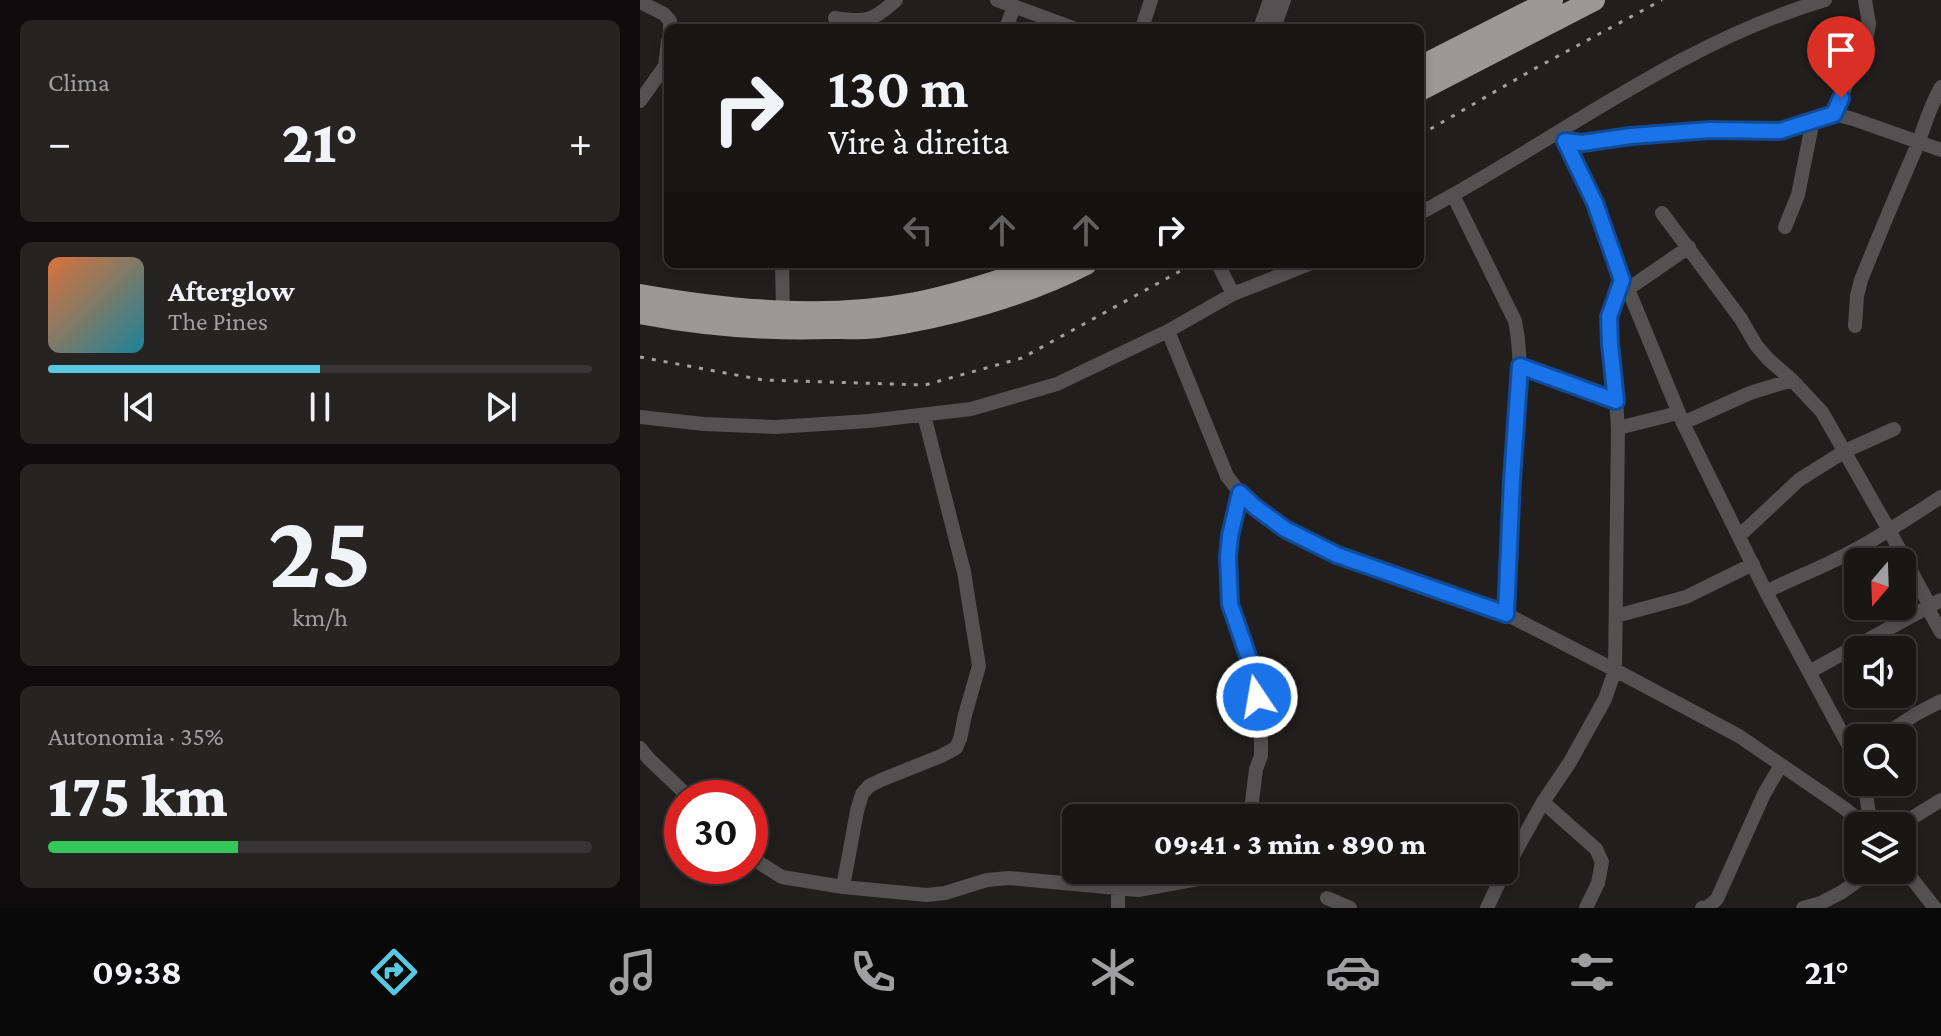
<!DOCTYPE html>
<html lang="pt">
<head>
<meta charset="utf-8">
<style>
	body { margin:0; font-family:"Crimson Pro",serif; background:#262323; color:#f1f3f6; height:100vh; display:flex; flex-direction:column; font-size:30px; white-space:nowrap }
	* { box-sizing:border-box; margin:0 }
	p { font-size:26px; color:#9f9fa1 }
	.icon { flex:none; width:44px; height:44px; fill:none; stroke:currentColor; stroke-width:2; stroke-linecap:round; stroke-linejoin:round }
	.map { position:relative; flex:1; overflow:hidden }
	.details { display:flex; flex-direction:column; gap:20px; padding:20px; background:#0e0c0c; width:640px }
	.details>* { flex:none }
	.banner { position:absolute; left:24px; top:24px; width:760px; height:244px; border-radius:12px; box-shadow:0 4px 12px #0003,0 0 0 2px #373535; background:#191616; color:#f1f3f6; overflow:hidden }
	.needle { width:52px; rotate:199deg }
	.controls { position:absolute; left:1204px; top:548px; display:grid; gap:16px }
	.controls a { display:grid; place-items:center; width:72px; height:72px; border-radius:12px; background:#191616; box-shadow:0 4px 12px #0003,0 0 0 2px #373535; font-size:40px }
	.speed { position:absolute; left:24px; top:780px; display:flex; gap:16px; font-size:40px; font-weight:700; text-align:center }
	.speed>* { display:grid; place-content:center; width:104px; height:104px; border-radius:50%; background:#191616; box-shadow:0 4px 12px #0003,0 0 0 2px #373535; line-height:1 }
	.speed .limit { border:12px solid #d22; background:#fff; color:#111 }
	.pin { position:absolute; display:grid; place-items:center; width:68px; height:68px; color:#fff; margin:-82px -34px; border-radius:50% 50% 50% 0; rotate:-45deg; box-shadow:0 0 8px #0007 }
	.pin .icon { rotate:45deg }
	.me { position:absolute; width:88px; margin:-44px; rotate:348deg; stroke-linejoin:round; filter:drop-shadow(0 0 6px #0008) }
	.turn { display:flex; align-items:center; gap:28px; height:168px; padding:0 32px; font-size:36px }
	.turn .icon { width:104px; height:104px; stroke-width:2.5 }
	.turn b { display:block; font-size:56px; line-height:68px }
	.lanes { display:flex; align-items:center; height:76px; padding:0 32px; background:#0003; justify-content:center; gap:40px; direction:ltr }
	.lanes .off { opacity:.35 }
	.big { font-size:60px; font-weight:800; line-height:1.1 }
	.details .card { flex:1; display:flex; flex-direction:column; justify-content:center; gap:12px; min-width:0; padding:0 28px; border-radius:12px; background:#262323 }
	.details .dial { align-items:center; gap:0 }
	.dial b { font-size:104px; line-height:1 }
	.song { display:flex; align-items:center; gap:24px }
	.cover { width:96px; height:96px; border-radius:12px; background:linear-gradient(135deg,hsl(20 70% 55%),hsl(190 70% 35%)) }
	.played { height:8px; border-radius:4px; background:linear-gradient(90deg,#58c9e3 50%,#373535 50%) }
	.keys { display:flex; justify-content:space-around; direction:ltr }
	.heat { display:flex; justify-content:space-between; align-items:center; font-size:44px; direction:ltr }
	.charge { height:12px; border-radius:6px; background:linear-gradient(90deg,#34c759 35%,#373535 0) }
	.trip { position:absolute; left:422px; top:804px; width:456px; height:80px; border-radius:12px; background:#191616; box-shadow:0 4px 12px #0003,0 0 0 2px #373535; font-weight:800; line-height:80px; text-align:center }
	.tabs { display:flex; height:128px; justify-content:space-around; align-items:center; background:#0a0909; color:#9f9fa1 }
	.tabs .icon { width:56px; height:56px }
	.tabs .current { color:#58c9e3 }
	.tabs b { font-size:36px; color:#f1f3f6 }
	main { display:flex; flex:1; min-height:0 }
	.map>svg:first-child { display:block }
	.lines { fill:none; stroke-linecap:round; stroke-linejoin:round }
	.minor { stroke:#535151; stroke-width:14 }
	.highway { stroke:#9c9897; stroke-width:22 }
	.rail { stroke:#a3a09f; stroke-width:3; stroke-dasharray:4 8; stroke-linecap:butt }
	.route-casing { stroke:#114b97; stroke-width:20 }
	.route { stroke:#1a73e8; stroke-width:14 }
</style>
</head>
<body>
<main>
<section class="details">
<div class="card"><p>Clima</p>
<div class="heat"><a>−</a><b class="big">21°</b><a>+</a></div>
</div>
<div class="card">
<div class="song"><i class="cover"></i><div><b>Afterglow</b><p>The Pines</p></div></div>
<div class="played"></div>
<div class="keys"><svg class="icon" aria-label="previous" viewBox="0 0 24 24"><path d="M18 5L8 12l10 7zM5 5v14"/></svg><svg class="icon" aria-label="pause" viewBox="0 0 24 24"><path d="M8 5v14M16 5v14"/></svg><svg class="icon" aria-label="next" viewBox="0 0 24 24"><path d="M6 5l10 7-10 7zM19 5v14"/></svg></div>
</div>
<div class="card dial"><b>25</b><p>km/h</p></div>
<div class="card"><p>Autonomia · 35%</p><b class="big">175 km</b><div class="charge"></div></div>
</section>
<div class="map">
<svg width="1301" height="908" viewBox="0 0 1301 908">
	<rect width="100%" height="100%" fill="#211e1d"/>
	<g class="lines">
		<!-- minor -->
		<path class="minor" d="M357,0L433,28
			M0,2L24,14L30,21V28
			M195,18C226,23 233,21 256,0
			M366,28L374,7
			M502,28L511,0
			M620,28L630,0
			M634,28L644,0
			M27,72L25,66L28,41
			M0,101L25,66
			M1194,114L1207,83L1226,41L1229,24L1225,0
			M919,137C934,148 957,141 974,138C1027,130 1079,131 1132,132L1140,131L1194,114L1213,119L1301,150
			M925,141L955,203L982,280L988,289L1043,423L1126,592L1218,763
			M813,195L875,321C885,369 876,419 873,467C869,516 868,565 866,614
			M780,213C914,142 1038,43 1185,0
			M1022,213L1101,319L1116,345L1128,359L1152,380L1182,412L1249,530L1290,606
			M1145,227L1158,195L1173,120
			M142,264L143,311
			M578,264L593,294
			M988,289L1049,247
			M1215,326L1217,296L1221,280C1239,235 1258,190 1277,146C1285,125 1289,108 1301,87
			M528,331L587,476L600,493L615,507L645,529L697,555L866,614L975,670L1099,736L1204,808L1226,826
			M976,401L969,317L982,280
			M0,417L64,424L136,427L229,421L331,409L417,384L528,331L593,294L669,264
			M1043,423L1110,393L1152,380
			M978,428L1038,413
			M600,493L590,536L588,557L590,604L608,656L617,697L621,739V756L616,769L610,818
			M1099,536L1159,480L1205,451L1254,429
			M1126,592C1147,581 1168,573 1189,563C1228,545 1265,520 1301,497
			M1287,607L1301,632
			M976,616L1046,597L1113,564
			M1169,672L1301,600
			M1240,738L1276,714L1301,701
			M0,748L9,759L50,798
			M1224,782L1231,826
			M903,802L956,849L962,862L958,883L946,908
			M1259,826L1301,800
			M110,857L142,877L203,887L287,895L305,893L347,880L369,878L498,890L580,875L588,870
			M1262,866L1295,908
			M203,887L217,811L222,794L229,786L241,780L301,756L316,748L320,739L325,715L339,666L324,572L284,415
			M478,888V908
			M687,898L710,908
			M847,908L863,874L903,802L930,762L965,699L975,670L978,428L976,401L880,366
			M1062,908L1068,907L1077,899L1124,794L1141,765
			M1163,908L1181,903L1202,892L1233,870"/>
		<!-- highway -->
		<path class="highway" d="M780,67L912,0
			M780,90L954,0
			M0,295C90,311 185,320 276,303C320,294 363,280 406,264
			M0,313C62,325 125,330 188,328C204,328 221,329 237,327C305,318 386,295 446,264"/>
		<!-- rail -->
		<path class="rail" d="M780,135L894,69L1022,0
			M0,357L123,380L285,385L382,358L553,264"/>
	</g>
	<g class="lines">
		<defs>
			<path id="route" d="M617,697L608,656L590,604L588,557L590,536L600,493L615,507L645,529L697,555L866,614L872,480L880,366L976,401L970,344L969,317L982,280L955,203L925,141L942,143L991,136L1070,130L1140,131L1194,114L1201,98"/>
		</defs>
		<!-- route casing -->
		<use href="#route" class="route-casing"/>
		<!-- route -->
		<use href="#route" class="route"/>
	</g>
</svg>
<div class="controls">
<a><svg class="needle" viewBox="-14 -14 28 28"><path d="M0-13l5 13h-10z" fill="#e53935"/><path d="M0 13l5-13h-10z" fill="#9f9fa1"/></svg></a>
<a><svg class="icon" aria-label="sound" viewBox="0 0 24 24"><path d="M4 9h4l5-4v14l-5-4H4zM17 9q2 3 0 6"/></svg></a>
<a><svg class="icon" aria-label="search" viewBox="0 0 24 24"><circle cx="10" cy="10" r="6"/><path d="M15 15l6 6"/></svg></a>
<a><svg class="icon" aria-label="layers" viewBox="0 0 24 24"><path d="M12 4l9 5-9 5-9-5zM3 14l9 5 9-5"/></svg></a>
</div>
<div class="speed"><div class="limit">30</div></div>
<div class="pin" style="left:1201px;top:98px;background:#d93025"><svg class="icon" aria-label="arrive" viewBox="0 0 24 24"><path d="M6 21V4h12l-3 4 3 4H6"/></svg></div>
<svg class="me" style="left:617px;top:697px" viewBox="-20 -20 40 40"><circle r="17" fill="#1a73e8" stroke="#fff" stroke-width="3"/><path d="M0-11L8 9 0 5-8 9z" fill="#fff"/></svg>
<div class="trip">09:41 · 3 min · 890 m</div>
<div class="banner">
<div class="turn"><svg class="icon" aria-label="right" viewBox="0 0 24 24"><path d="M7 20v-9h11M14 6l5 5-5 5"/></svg><div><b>130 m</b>Vire à direita</div></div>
<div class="lanes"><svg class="icon off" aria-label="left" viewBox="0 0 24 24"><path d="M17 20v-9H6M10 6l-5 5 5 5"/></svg><svg class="icon off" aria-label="ahead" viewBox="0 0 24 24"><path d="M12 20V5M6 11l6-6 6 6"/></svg><svg class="icon off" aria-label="ahead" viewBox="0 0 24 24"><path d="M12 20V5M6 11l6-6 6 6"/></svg><svg class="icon" aria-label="right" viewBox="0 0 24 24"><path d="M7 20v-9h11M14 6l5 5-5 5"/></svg></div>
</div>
</div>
</main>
<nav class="tabs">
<b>09:38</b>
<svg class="icon current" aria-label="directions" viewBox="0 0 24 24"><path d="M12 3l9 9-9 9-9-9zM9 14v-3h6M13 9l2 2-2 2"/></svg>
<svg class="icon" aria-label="music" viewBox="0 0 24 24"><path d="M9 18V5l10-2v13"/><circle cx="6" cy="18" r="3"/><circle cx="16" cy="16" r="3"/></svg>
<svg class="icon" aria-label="phone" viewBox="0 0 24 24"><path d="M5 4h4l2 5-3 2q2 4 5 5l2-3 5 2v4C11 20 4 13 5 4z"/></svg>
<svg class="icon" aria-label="climate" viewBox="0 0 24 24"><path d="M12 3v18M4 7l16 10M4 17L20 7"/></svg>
<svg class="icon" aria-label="car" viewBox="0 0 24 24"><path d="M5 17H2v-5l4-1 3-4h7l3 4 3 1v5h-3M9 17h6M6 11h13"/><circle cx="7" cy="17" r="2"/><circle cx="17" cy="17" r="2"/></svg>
<svg class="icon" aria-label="filters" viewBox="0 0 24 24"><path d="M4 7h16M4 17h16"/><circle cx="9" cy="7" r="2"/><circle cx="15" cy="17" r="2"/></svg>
<b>21°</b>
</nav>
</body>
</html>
